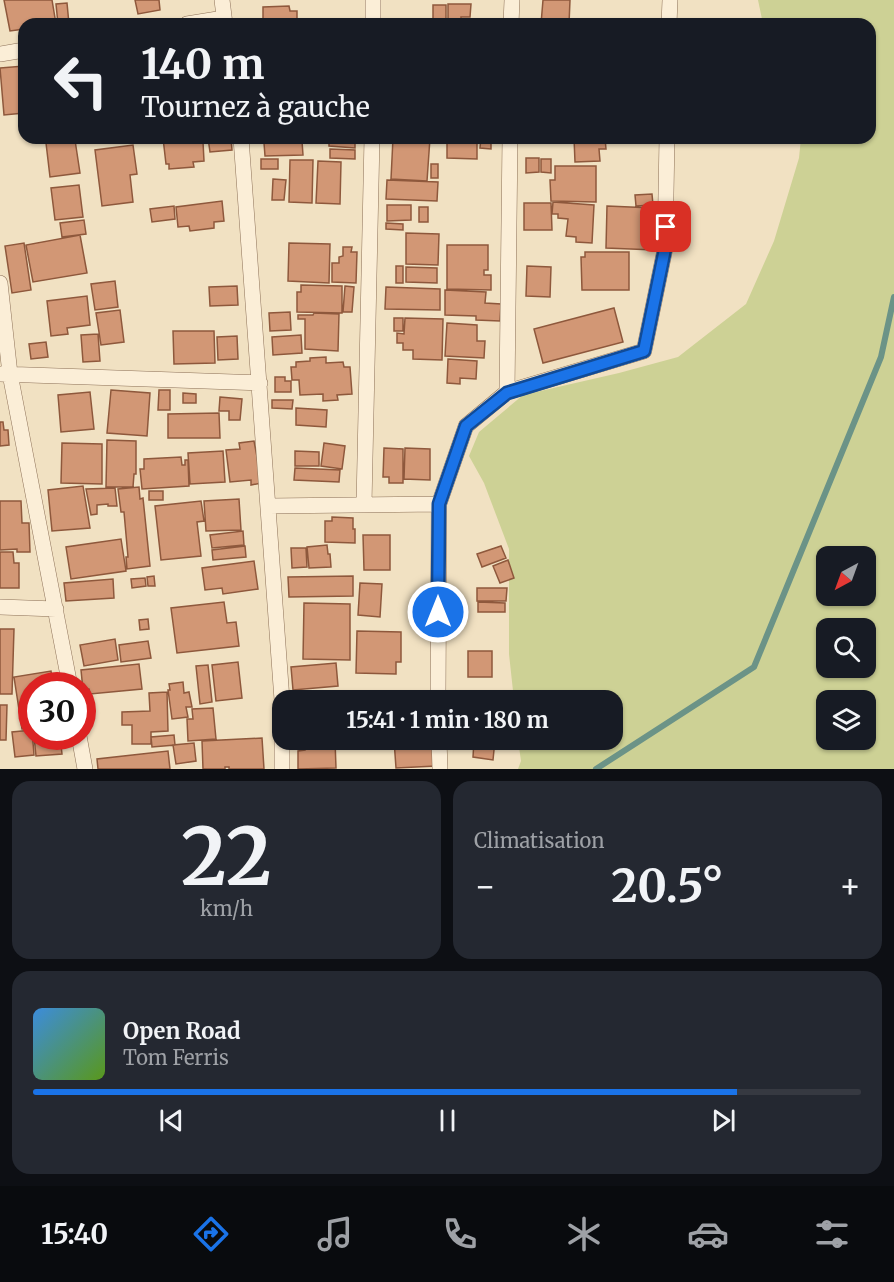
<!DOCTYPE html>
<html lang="fr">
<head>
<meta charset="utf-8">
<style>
	body { margin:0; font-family:Merriweather,serif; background:#242831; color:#f1f3f6; height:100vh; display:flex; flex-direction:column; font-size:22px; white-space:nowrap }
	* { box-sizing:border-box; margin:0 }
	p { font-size:20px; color:#9ea1a6 }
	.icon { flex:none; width:33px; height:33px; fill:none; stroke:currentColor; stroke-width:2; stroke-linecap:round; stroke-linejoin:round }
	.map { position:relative; height:769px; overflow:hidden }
	.side { display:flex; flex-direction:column; gap:12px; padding:12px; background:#0d0f14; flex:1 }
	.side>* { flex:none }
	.banner { position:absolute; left:18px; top:18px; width:858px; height:126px; border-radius:18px; box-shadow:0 2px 4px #0004; background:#171b24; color:#f1f3f6; overflow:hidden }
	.needle { width:39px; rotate:221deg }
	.fabs { position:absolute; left:816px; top:546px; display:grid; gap:12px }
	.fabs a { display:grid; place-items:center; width:60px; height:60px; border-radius:12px; background:#171b24; box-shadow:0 2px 4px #0004; font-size:30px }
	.speed { position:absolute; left:18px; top:672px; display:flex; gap:12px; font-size:30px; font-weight:700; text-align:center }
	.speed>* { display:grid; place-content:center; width:78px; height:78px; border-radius:50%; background:#171b24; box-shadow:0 2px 4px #0004; line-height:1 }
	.speed .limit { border:9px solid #d22; background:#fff; color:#111 }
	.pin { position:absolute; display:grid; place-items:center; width:51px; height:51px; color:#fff; margin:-26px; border-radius:12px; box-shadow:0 3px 9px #0006 }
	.me { position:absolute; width:66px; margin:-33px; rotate:0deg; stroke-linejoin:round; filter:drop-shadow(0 0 4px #0008) }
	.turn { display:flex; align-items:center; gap:21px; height:126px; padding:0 24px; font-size:27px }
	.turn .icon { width:78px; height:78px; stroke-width:2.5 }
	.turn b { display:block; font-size:42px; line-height:51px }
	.big { font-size:45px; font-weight:700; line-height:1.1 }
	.side .widget { flex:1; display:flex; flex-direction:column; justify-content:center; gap:9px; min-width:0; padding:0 21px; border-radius:18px; background:#242831 }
	.side .dial { align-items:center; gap:0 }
	.dial b { font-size:78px; line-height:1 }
	.song { display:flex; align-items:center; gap:18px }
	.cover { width:72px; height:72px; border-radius:9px; background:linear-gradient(135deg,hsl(210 70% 55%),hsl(90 70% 35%)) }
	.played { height:6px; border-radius:3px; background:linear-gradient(90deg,#1a73e8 85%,#363941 85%) }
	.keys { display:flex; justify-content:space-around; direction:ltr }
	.heat { display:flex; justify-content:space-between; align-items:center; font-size:33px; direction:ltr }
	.side .tiles { flex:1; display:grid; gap:12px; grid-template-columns:1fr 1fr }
	.widget:last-child { grid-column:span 2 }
	.trip { position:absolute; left:272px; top:690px; width:351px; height:60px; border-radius:18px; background:#171b24; box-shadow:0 2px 4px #0004; font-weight:700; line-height:60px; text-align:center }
	.tabs { display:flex; height:96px; justify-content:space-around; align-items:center; background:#090b0e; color:#9ea1a6 }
	.tabs .icon { width:42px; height:42px }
	.tabs .current { color:#1a73e8 }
	.tabs b { font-size:27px; color:#f1f3f6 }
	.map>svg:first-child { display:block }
	.green { fill:#cdd195; fill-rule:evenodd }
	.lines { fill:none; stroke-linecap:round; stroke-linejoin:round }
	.stream { stroke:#6b9387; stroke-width:6 }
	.building { fill:#d29775; stroke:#8e583c; stroke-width:1.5 }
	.minor-casing { stroke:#8d7158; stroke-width:16 }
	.minor { stroke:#fbeed7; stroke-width:15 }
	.route-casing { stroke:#114b97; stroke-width:15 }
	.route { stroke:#1a73e8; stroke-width:10 }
</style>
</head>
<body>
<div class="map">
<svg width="894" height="769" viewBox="0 0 894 769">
	<rect width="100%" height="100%" fill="#f1e1c2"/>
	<!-- green -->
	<path class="green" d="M758,0H894V769H518L521,761L518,740H612V700H514L509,654V549L484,483L469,456L479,432L523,395L619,373L678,357L746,304L774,241L799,158L801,138H870V24H763ZM826,556H866V596H826ZM826,628H866V668H826ZM826,700H866V740H826Z"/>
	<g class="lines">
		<!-- stream -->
		<path class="stream" d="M596,769L754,667L881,357L894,297"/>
	</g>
	<!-- building -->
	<path class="building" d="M4,0H52L56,24H24V29L10,31Z
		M135,0H159L160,10L138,14Z
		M543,0H570L569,24H541Z
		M67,3L69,24H58L56,4Z
		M448,4H471L470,17H461V21H448Z
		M433,5H446V21H433Z
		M289,6L290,11H297V24H263V7Z
		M474,20H488V24H474Z
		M650,21V24H617V23Z
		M24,66V113L4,115L0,68Z
		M163,138H196L197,143L203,142L204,161L193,162L194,167L169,169V164H166Z
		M201,138H231L232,150L210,152L208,138Z
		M329,138H355V148L329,146Z
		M393,138H430L427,181L391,179Z
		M481,138H503V141L491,140V149L480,148Z
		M574,138H605L606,149H599L600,161L575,162Z
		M447,139L477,140V159L447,158Z
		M75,140L80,173L50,177L46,143Z
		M302,141L303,155L265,156L264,143Z
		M133,145L137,174L130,175L133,202L102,206L95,150Z
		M330,149L355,150V159L330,158Z
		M526,158H539V172L526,173Z
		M261,159H278V169H261Z
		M541,159H551V173L541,172Z
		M290,160H313L312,203L289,202Z
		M318,161L341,162L340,204L316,203Z
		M431,164H438V178H431Z
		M555,166H596V202L551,201L550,180H555Z
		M273,179L286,180L284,200H272Z
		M387,180L438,182L437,201L386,199Z
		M79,185L83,217L55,220L51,188Z
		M652,194L653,205L636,206L635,195Z
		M222,201L224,221L214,222V228L190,231L189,226L178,227L176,207Z
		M553,202L594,205L592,243L576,242V237L566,236L568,219L558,218V214H552Z
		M524,203H551L552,230H524Z
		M387,205H411V220L387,221Z
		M174,206L175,219L152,222L150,209Z
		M607,206L653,208L652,233H655V250L606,248Z
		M419,207H428V222H419Z
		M84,220L86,234L62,237L60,223Z
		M386,223L403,224V230L386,229Z
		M406,233L439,234L438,265L406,264Z
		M80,235L87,273L33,282L26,245Z
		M24,243L31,290L12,293L5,246Z
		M289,243L330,244L329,283L288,281Z
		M447,245H488V270H484V275H491V290L447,289Z
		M343,247H352L351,252H357L356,283L332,282V263H339V257L343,256Z
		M585,252H629V290H582L581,257H585Z
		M396,266H403V283H396Z
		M527,266L551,267L550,297L526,296Z
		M406,267L437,268V283L406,282Z
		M115,281L118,307L95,310L91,284Z
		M301,285L342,286V313L297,312V292H301Z
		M237,286L238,305L210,306L209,287Z
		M345,286L354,287L352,312H343Z
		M386,287L440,289V310L385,309Z
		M445,290L486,292L485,303L501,304L500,321L476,320V316L445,315Z
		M87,296L90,325L67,328L68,334L51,336L47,301Z
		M614,308L623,342L543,363L534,329Z
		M120,310L124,342L101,345L96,313Z
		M290,312L291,330L270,331L269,313Z
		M314,313L339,314L338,351L305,349V319H298V315H313Z
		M394,318H403V331H394Z
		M405,318L443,319L442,360L413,359V350H403V343H397V333L404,334Z
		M447,323L477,325V341H485L484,358L445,356Z
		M173,331H214L215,363L174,364Z
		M98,334L100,361L83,362L81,335Z
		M301,335L302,353L273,355L272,337Z
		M237,336L238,359L218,360L217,337Z
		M46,342L48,357L31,359L29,344Z
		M326,357V363L343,362L344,367H350L352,394L337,395L338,400L323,401V394L300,395L299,380H292L291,367H296V362L310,361V358Z
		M448,359L477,361L476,379L460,378V384L447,383Z
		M275,377H285V381H291V392H275Z
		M111,390L150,393L147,436L107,433Z
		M159,390H170V410H158Z
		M90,392L94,429L61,432L58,395Z
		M183,393L196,394V403H183Z
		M220,397L242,399L240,420H229V411H219Z
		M272,400H293L292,409L272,408Z
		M296,408L327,410L326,427L296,425Z
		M219,413L220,438H168V414Z
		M0,422H3L4,430H8L9,445L0,446Z
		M107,440L136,441V474H134L133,487H106Z
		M254,441L262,483L251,485V480L230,482L226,450L240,449L239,443Z
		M62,443L102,444V484L61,483Z
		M324,443L345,446L342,469L321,466Z
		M384,448L403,449V483H389V477H383Z
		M405,448L430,449V480L404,479Z
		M223,451L225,482L190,484L188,453Z
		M295,451L319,452V466H295Z
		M181,457L182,465H185V460H188L189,486L142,489L140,469H144V459Z
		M295,468L340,470L339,482L294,480Z
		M83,486L90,528L52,531L48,490Z
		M139,487L140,499L143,498L150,566L127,569L126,557H128L124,512H121L118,489Z
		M115,488L117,506H108V504L97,505V514L91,515L86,489Z
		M149,491H163V500H149Z
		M239,499L241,530L206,531L204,501Z
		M0,501H21L22,523H29L30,552H17V549L0,550Z
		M201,501L204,521L197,522L201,556L161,560L155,506Z
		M332,517L353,518V529H355V543L325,542V521H332Z
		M243,531L244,545L212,548L210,535Z
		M363,535H390V570H364Z
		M121,539L126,571L71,579L66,547Z
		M327,545L328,554H330L331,567L309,568L307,547Z
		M245,546L246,557L213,560L212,550Z
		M501,546L506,558L482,567L477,554Z
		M291,548H306L307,567L292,568Z
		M0,552H13L14,563H19V588H0Z
		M508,560L514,578L500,583L493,566Z
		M254,561L258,589L223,594L222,588L205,590L202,568Z
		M154,576L155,586H148L147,577Z
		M353,576V596L289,597L288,577Z
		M145,578L146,586L132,588L131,579Z
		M113,579L114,598L66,601L64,583Z
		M360,583L382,584L380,617L358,615Z
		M477,588H507L506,601H477Z
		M224,602L227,623L236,622L239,646L177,653L171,608Z
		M478,602L505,603V612H478Z
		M304,603L350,604V660L303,659Z
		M148,619L149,629L140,630L139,620Z
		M0,629H14L12,694H0Z
		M357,631L401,632V662H396V674L356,673Z
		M115,639L118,660L84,666L80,645Z
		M148,641L151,658L121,662L119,645Z
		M468,651H492V677H468Z
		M238,662L242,698L216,701L212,665Z
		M336,663L338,686L293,690L291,667Z
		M139,664L142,689L90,694L89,689L83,690L81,670Z
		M208,665L212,702L200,704L196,666Z
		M51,671L53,686H32V728L22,729L14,677Z
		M183,682L184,693L189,692L192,707H186L188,717L172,719L168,690H170L169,684Z
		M167,692L168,731L151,732V744H132V725H122V712L150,711L149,693Z
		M0,705H7L6,740H0Z
		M213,708L216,739L188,741L187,719H193L192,709Z
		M32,730L34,755L15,757L12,732Z
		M174,735L175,745L152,747L151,737Z
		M34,736H60L62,754L36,756Z
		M262,738L264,769H229V767H225V769H203L202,741Z
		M305,740H335L336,768L298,769V751L305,750Z
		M394,740H434L436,766L396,768Z
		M474,740H495L493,760L473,757Z
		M194,743L196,761L176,764L173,745Z
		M168,751L170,769H98L97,759Z"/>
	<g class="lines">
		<defs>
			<path id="minor" d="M222,0L225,24
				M373,0V24
				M187,24L224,18
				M511,24L512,0
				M669,24L670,0
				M0,54L24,50
				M241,138L282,700
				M0,283L10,374L70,686
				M0,374L260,383
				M507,392L510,138
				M364,504L372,138
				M269,506L439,504
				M0,607L56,609
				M412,700L438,698
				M438,700L439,504L466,426L507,392L644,351L665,249L667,138
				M79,736L85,769
				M439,740L440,769
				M282,769V740"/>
		</defs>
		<!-- minor casing -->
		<use href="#minor" class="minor-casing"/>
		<!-- minor -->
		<use href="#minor" class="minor"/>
	</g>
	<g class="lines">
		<defs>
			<path id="route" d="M438,612L439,504L466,426L507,393L644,351L665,249L666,227"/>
		</defs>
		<!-- route casing -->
		<use href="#route" class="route-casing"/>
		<!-- route -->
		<use href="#route" class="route"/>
	</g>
</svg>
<div class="fabs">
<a><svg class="needle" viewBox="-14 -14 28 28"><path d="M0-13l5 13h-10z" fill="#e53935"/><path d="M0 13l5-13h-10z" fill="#9ea1a6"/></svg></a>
<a><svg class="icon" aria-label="search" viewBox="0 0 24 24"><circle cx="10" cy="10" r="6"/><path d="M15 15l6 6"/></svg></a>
<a><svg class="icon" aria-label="layers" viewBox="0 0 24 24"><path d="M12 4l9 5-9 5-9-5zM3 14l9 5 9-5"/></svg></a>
</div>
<div class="speed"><div class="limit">30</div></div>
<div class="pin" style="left:666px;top:227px;background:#d93025"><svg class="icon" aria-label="arrive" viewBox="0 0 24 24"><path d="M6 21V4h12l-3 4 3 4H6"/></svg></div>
<svg class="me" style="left:438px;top:612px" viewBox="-20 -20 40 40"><circle r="17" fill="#1a73e8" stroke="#fff" stroke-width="3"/><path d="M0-11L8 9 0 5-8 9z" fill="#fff"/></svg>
<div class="trip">15:41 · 1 min · 180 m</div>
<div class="banner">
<div class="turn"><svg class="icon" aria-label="left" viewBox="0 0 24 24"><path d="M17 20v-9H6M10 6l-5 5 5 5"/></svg><div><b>140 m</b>Tournez à gauche</div></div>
</div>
</div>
<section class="side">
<div class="tiles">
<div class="widget dial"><b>22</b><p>km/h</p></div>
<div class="widget"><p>Climatisation</p>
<div class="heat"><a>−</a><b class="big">20.5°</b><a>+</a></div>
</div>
<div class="widget">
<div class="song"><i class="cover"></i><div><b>Open Road</b><p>Tom Ferris</p></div></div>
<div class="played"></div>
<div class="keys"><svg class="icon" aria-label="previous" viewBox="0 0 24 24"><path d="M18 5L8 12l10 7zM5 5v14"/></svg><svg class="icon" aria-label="pause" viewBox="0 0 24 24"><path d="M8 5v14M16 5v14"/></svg><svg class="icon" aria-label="next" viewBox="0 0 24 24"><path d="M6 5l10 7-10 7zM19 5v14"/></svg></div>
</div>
</div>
</section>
<nav class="tabs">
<b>15:40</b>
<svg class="icon current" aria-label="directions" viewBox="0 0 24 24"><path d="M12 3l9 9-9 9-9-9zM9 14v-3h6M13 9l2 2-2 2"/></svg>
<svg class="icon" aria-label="music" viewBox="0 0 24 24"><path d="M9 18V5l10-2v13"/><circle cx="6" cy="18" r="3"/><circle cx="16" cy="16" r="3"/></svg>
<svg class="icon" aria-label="phone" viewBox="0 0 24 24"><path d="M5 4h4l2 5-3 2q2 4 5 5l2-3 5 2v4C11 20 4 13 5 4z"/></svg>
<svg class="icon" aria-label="climate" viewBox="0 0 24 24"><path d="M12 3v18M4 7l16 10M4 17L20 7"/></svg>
<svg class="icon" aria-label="car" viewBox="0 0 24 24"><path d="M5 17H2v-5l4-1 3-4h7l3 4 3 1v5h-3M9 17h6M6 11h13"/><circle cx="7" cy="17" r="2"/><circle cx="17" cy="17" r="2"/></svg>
<svg class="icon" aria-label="filters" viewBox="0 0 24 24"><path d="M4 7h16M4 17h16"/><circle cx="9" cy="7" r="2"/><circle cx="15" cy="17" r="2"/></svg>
</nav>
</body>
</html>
